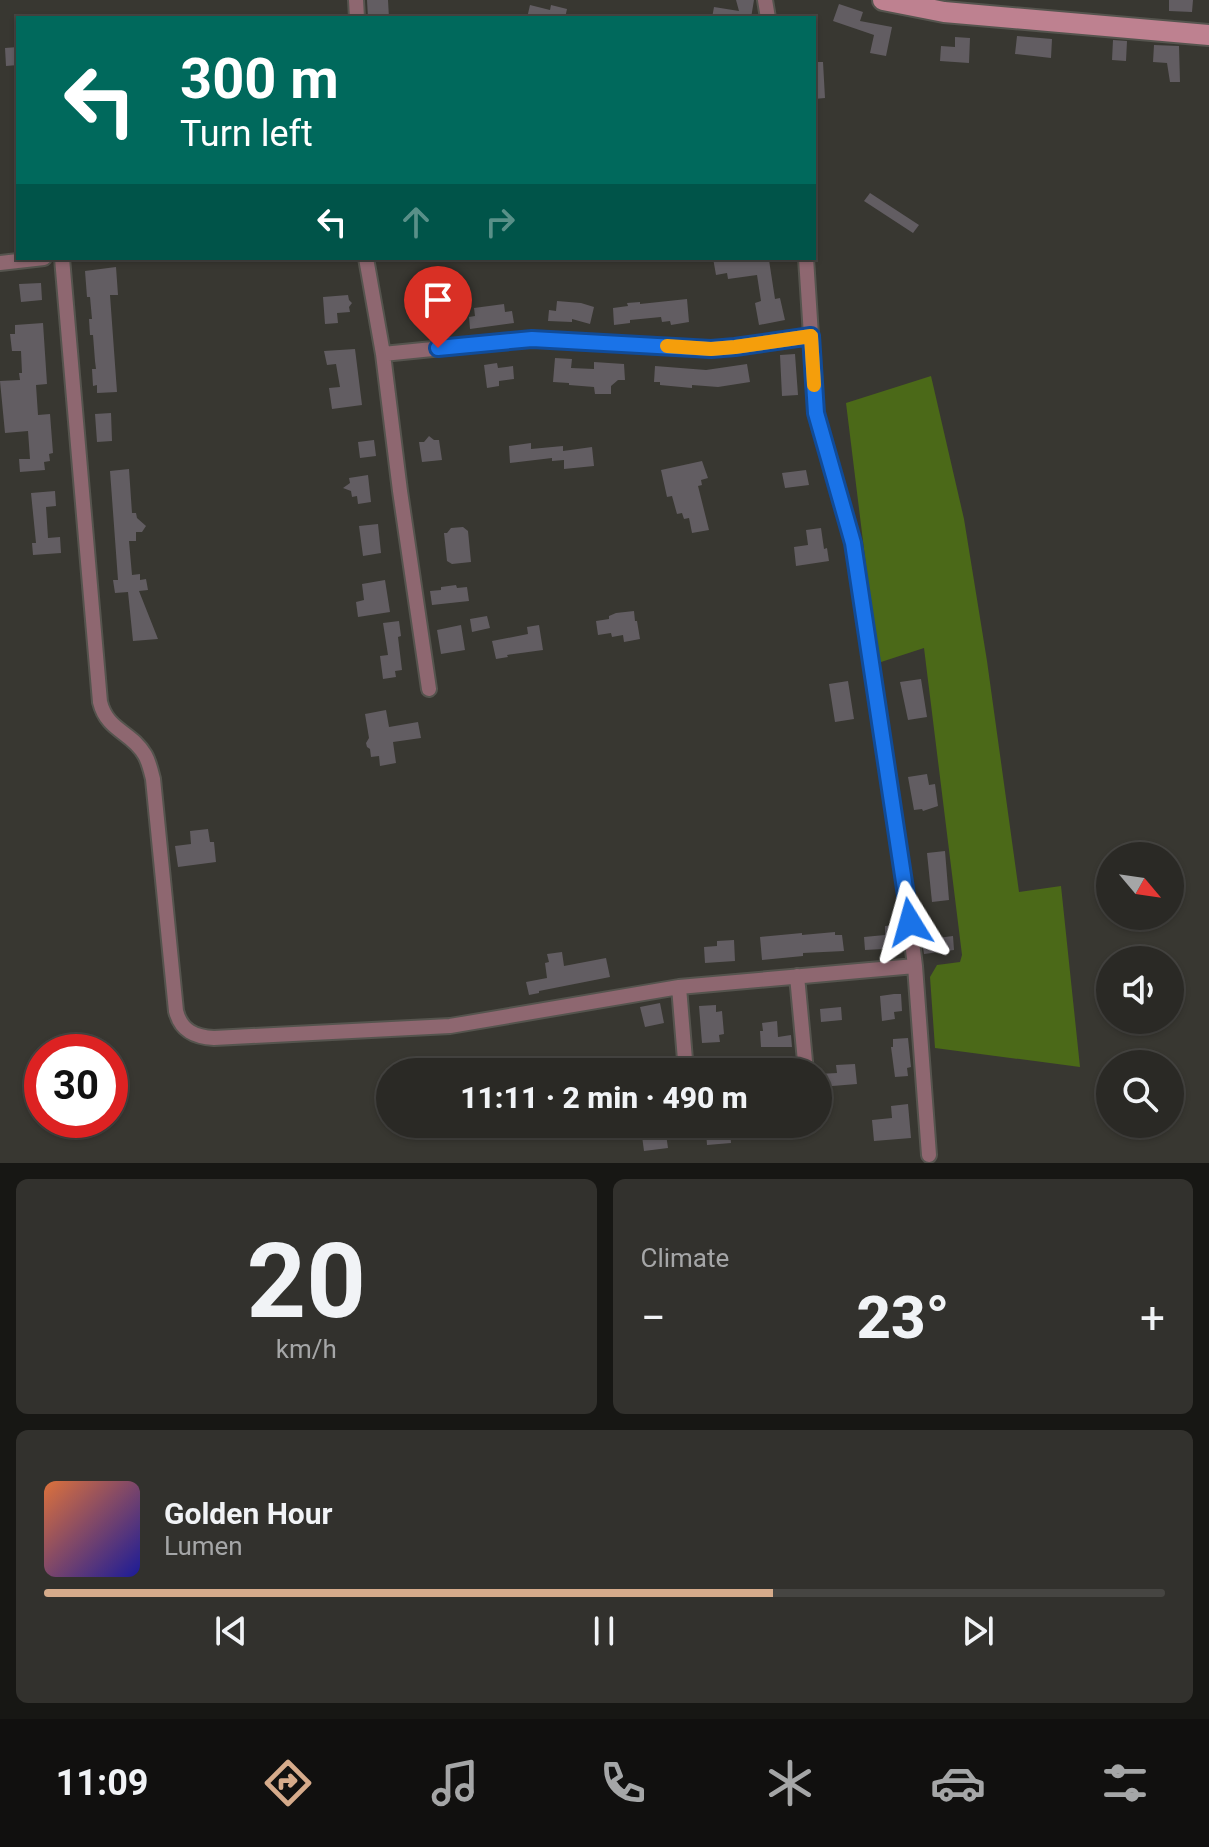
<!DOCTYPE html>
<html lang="en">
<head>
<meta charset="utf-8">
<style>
	body { margin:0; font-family:Roboto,sans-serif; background:#32312d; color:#f1f3f6; height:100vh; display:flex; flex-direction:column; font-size:30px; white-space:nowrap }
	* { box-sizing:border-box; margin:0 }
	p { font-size:26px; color:#a5a6a7 }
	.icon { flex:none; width:44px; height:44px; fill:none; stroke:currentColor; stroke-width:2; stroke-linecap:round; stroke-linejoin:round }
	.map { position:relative; height:1163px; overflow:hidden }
	.side { display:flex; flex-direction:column; gap:16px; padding:16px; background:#171714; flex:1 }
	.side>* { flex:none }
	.guide { position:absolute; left:16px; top:16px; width:800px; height:244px; border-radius:0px; box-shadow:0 2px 6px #0004,0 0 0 2px #464542; background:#00695c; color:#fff; overflow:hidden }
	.needle { width:52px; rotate:119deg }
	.fabs { position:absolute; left:1096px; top:842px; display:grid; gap:16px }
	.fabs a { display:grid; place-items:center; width:88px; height:88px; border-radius:50%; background:#2a2925; box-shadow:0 2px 6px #0004,0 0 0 2px #464542; font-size:40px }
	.speed { position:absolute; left:24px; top:1034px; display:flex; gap:16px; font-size:40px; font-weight:700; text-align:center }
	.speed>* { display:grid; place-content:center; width:104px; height:104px; border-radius:50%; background:#2a2925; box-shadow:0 2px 6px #0004,0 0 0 2px #464542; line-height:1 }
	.speed .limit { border:12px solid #d22; background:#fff; color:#111 }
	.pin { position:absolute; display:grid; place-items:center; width:68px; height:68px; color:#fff; margin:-82px -34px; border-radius:50% 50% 50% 0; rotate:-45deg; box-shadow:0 0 8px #0007 }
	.pin .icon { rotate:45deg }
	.me { position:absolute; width:88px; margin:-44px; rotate:352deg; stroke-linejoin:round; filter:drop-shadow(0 0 6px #0008) }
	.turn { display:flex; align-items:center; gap:28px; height:168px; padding:0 32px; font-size:36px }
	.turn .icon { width:104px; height:104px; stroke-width:2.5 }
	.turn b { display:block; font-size:56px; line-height:68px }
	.lanes { display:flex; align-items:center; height:76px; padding:0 32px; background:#0003; justify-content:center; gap:40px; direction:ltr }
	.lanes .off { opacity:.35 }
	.big { font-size:60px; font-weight:800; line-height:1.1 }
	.side .widget { flex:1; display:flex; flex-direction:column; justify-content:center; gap:12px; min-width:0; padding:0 28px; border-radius:12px; background:#32312d }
	.side .dial { align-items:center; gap:0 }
	.dial b { font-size:104px; line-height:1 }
	.song { display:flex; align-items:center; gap:24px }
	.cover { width:96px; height:96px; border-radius:12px; background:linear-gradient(135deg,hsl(20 70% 55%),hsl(240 70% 35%)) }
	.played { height:8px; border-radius:4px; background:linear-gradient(90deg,#d6ab8b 65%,#464542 65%) }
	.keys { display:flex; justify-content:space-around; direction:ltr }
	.heat { display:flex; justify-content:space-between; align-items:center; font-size:44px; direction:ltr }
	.side .tiles { flex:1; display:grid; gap:16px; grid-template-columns:1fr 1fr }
	.widget:last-child { grid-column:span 2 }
	.trip { position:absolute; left:376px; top:1058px; width:456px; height:80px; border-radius:40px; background:#2a2925; box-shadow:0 2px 6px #0004,0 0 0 2px #464542; font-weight:800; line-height:80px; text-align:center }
	.menu { display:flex; height:128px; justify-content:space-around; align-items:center; background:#11100f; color:#a5a6a7 }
	.menu .icon { width:56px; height:56px }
	.menu .on { color:#d6ab8b }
	.menu b { font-size:36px; color:#f1f3f6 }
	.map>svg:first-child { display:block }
	.green { fill:#4b6918 }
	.building { fill:#625d62 }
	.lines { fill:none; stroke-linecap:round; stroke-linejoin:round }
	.street-casing { stroke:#55544e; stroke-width:18 }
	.secondary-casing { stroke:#55544e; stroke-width:24 }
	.street { stroke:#8e6770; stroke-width:14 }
	.secondary { stroke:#be8190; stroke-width:20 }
	.route-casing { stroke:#114b97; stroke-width:20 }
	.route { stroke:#1a73e8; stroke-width:14 }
	.slow { stroke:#f59e0b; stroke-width:14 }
</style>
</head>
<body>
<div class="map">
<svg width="1209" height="1163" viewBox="0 0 1209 1163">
	<rect width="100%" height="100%" fill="#383731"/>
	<!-- green -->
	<path class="green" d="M931,376L964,519L987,661L1019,892L1061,886L1080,1067L935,1048L930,977L937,965L960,962L962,955L924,648L878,663L846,403Z"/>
	<!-- building -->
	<path class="building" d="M367,0H388L389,18H368Z
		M736,0H754L751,18H712L714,7L739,11Z
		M1169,0H1193L1192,12L1169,11Z
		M839,4L863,12L860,21L892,27L886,56L870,53L874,35L833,21Z
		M530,5L550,10L551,5L567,9L565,18H527Z
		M1017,36L1052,39L1051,58L1015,54Z
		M955,37L970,38L969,63L940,61L941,46L955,47Z
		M1113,40L1127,41L1126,61L1112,60Z
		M1154,45L1179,46L1180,82H1170L1167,63L1153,62Z
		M18,47V65L6,66L5,48Z
		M814,62H823L825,98L814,99Z
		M870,193L919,225L913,233L864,201Z
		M713,258H756V262L769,260L775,299L780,298L785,320L759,325L755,303L761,301L757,275L728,279L727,273L716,275Z
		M116,267L118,295H110L117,392L97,393V385L93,386L92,369H96L95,361L93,335H90L89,319H92L90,297H87L85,271Z
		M41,283L42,300L21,302L19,284Z
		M348,295L349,300L352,303L349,307L350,312L337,313L338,323L325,324L323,297Z
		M445,295L450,328L421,331L419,316L429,315L427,297Z
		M687,299L689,322L671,325L670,321L662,322L661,317L630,320V323L614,325L613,308L628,306L627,303L640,302V304Z
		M557,301L581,303L594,307L590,324L572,319V322L548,321L549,310L556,311Z
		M504,304L505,312L512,311L514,323L470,329L469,317L475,316L474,308Z
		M43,323L47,384L36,385L38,415L50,414L53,453L49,454L50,461L44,462L45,470L20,472L19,459H30L28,431L5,433L0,381L20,380L19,373H22L21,351H12L10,334H15V325Z
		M355,349L362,405L332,409L329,388L340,387L336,364L327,365L324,351Z
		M795,354L798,395L782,396L780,355Z
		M555,358L572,359L571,368L594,369V362L624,364L625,380H618L611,386V394H595L594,387L569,385V383L553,382Z
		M497,363L498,368L513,366L514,379L499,381V386L487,388L484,365Z
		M747,364L750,382L718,387L692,385V388L660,385V382H654L655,366L706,370Z
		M111,413L112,441L97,442L95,414Z
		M429,436L434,440H439L442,460L422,462L419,442H424Z
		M374,440L376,456L360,458L358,442Z
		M531,443V449L563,446V451L592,447L594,466L564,469V460L552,461V458L510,463L509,446Z
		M702,461L708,478L701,480L702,485L698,486L709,530L692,533L689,518L684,519L682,513L677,514L672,496L667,497L661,470Z
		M129,469L132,513H136L137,518L146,526L142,532H136V541H129L132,575L140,574V580L146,579L148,590L139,591L158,639L133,641L128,592L115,593L113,580H118L110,471Z
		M806,470L809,485L785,488L782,473Z
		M368,475L371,502L358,504L357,496L352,497L351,491L343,488L350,483L349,478Z
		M55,491L56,506L46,507L48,538L60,537L61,553L33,555L32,543H36L31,493Z
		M378,524L381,553L363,556L359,526Z
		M463,527L468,531L471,562L452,564L447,561L444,533H447L451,528Z
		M821,528L824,549L827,548L829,561L796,566L794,547L808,545L806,530Z
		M385,580L390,612L358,617L356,602L364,600L362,584Z
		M456,585L457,588L467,587L469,601L432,605L430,591L441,590V587Z
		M634,611L635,621H637L640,639L624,642L623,635L612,637L611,633L598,635L596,621L609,619V616L616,613Z
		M487,616L490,628L472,632L470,619Z
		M399,621L401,636L398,637L402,670L395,671L396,677L383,679L380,656L388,655L383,623Z
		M461,625L465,650L441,654L437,630Z
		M539,625L543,650L507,655L508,657L496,659L492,641L528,634L527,627Z
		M921,679L927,717L908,720L900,682Z
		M848,681L854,719L835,722L829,684Z
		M386,710L389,727L418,722L421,738L393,742L396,763L380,766L379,756L371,757L370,749L367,747L366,743L369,738L365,714Z
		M927,774L929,785L935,784L938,806L923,811L922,809L914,810L908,777Z
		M208,829L210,842H214L216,862L178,867L175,846L191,844L190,831Z
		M945,851L949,900L932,902L927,853Z
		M899,925L901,948L865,950L864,937L885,935V926Z
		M835,932V935H842L844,951L803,953V956L762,960L760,937L802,933V935Z
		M953,936L954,950L924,954L922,940Z
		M734,940L735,961L705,963L704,947L717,946V941Z
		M562,952L564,966L606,958L610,977L539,991V993L529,995L526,982L547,978L545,963L549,962L547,954Z
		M894,994H901L902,1011L894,1012L895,1019L882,1021L880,996Z
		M660,1003L664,1023L645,1027L640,1007Z
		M716,1005V1012L722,1011L724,1034L719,1035L720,1042L702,1043L699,1006Z
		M841,1007L842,1020L821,1022L820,1009Z
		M777,1021L778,1037L791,1035L792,1047H761L760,1031H763L762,1023Z
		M908,1038L911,1067L907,1068L908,1076L895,1077L891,1047H893V1039Z
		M855,1064L857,1084L820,1087L819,1074L837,1073L836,1065Z
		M908,1104L911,1138L874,1141L872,1120L892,1118L891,1106Z
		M768,1124L795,1125L796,1138L769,1140Z
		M730,1129L731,1143L707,1145L706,1131Z
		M666,1134L668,1148L644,1151L642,1136Z"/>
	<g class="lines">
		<defs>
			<path id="street" d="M356,0L357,18
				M765,0L768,18
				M62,258L100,702C107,731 132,732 145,755C149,762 151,771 153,779L176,1011C181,1031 195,1037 214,1038L450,1026L679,987
				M366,258L383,354L400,491L429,689
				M806,258L816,413L853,543L907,902L915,966L929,1155
				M0,263L44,258
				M383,354L532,339L711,349L735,347L811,336
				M797,976L806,1072
				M686,1072L679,987L915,966"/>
			<path id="secondary" d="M883,0L944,12L1209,35"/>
		</defs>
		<!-- street casing -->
		<use href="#street" class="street-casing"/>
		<!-- secondary casing -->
		<use href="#secondary" class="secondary-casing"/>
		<!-- street -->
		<use href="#street" class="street"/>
		<!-- secondary -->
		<use href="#secondary" class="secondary"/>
	</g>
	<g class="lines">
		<defs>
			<path id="route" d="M438,348L532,339L711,349L735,347L811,336L816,413L853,543L910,922"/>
		</defs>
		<!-- route casing -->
		<use href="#route" class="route-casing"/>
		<!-- route -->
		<use href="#route" class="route"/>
		<!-- slow -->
		<path class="slow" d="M667,346L711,349L735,347L811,336L814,385"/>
	</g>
</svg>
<div class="fabs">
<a><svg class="needle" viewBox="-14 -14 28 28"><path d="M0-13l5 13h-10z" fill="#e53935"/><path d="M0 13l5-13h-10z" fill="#a5a6a7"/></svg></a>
<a><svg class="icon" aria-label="sound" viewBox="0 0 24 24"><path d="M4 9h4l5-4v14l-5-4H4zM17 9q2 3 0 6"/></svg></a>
<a><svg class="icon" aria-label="search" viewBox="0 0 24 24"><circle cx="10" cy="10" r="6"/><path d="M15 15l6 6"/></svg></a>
</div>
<div class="speed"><div class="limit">30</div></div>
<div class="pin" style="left:438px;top:348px;background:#d93025"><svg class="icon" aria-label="arrive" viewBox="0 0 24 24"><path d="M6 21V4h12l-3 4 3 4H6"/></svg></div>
<svg class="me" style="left:910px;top:922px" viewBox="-20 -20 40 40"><path d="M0-17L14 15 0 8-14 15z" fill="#1a73e8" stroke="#fff" stroke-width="4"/></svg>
<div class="trip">11:11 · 2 min · 490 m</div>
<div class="guide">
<div class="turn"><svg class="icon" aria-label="left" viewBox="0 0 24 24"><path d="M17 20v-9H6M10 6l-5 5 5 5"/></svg><div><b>300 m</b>Turn left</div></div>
<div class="lanes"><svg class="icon" aria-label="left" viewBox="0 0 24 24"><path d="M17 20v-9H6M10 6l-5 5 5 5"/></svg><svg class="icon off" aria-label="ahead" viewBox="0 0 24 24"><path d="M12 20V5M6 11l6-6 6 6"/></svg><svg class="icon off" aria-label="right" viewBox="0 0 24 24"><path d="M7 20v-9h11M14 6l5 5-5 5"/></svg></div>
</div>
</div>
<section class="side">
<div class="tiles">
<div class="widget dial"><b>20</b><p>km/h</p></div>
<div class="widget"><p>Climate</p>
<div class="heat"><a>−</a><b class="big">23°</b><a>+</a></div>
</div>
<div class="widget">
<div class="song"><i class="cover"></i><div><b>Golden Hour</b><p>Lumen</p></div></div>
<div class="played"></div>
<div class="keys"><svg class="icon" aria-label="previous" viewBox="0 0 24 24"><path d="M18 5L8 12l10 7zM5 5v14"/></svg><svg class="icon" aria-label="pause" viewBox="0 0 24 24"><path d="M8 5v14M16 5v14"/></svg><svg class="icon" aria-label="next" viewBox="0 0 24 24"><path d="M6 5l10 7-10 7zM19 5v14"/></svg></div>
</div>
</div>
</section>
<nav class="menu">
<b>11:09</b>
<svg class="icon on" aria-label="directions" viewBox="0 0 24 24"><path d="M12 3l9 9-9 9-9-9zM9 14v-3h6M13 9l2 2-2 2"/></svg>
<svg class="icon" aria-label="music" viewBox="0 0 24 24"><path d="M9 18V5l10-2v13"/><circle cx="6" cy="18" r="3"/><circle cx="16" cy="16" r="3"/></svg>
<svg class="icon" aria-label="phone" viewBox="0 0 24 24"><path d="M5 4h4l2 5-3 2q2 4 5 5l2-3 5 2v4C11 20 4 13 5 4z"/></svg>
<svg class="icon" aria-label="climate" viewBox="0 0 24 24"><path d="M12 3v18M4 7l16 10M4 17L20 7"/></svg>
<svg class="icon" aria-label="car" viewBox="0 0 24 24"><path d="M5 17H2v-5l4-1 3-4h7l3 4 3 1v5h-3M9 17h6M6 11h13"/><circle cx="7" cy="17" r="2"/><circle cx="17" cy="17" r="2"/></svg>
<svg class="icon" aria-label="filters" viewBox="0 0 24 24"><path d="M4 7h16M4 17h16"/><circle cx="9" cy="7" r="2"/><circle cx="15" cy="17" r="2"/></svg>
</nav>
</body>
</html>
